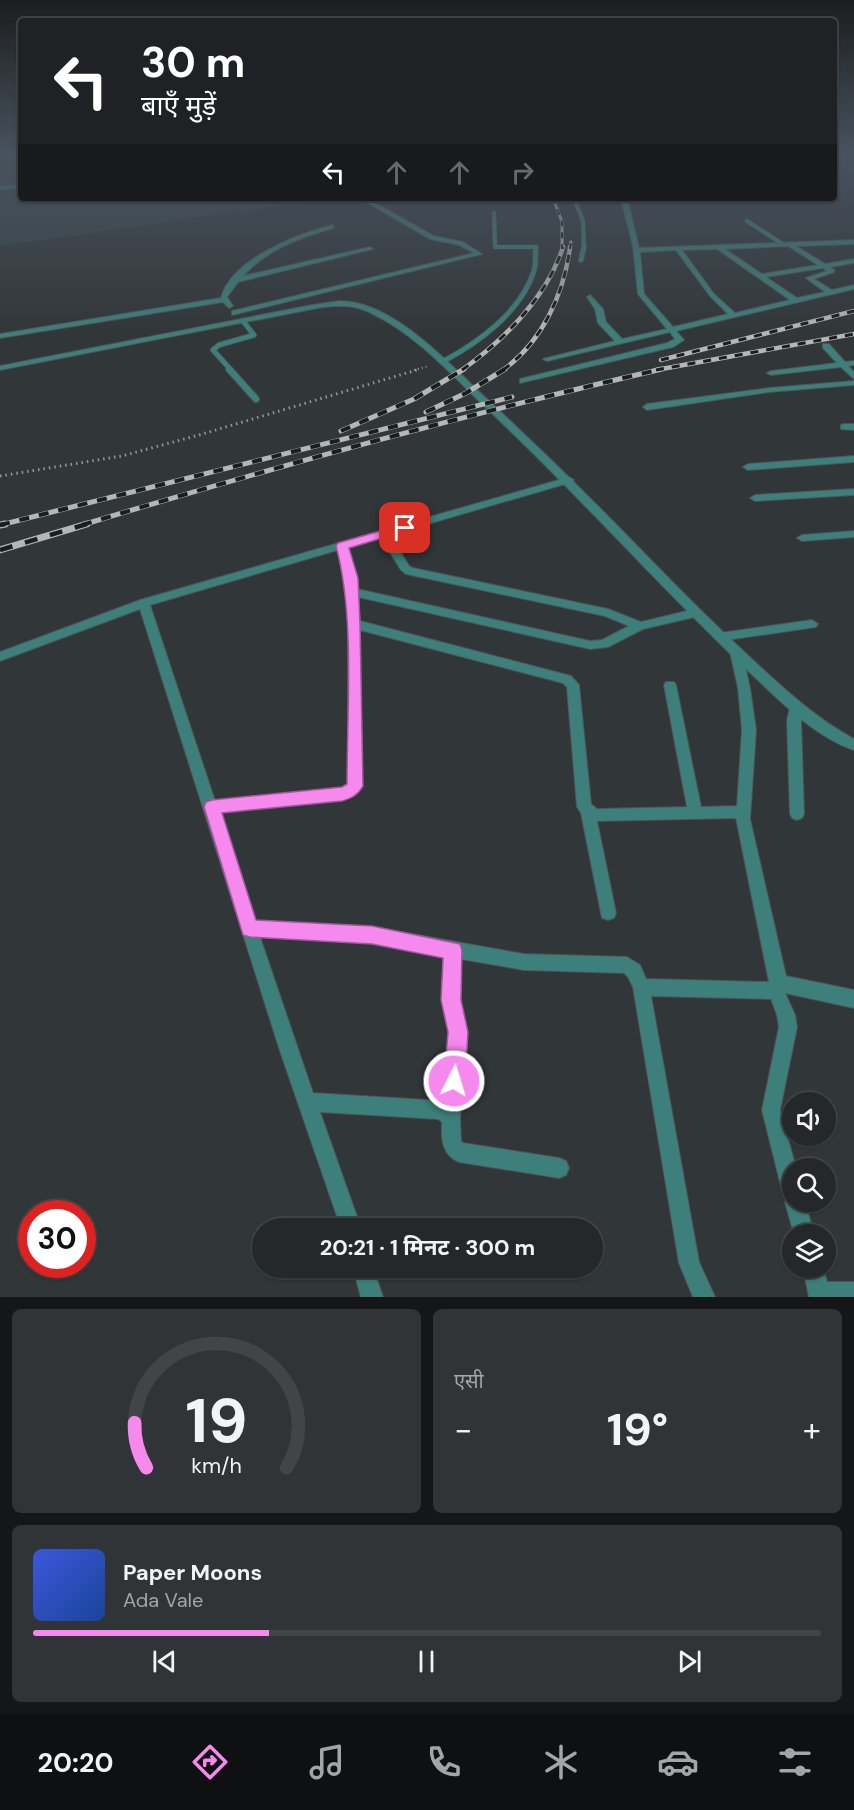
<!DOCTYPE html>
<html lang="hi">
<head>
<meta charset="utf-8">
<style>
	body { margin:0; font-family:"DM Sans","Noto Sans Devanagari",sans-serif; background:#313436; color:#f1f3f6; height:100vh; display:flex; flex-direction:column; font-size:22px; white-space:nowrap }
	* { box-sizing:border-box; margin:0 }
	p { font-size:20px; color:#a3a6a8 }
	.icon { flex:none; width:33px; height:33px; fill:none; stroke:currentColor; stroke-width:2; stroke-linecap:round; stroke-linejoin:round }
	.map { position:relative; height:1297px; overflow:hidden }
	.details { display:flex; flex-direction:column; gap:12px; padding:12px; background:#141617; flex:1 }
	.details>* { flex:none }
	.guide { position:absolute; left:18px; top:18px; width:819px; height:183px; border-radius:6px; box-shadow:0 2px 4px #0004,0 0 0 2px #424447; background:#202124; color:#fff; overflow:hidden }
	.controls { position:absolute; left:782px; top:1092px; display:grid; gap:12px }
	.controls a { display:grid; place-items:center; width:54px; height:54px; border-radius:50%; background:#25282a; box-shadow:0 2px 4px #0004,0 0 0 2px #424447; font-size:30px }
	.speed { position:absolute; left:18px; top:1200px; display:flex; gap:12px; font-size:30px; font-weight:700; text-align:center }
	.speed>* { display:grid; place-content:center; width:78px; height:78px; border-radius:50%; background:#25282a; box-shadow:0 2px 4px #0004,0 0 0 2px #424447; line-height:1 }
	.speed .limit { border:9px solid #d22; background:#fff; color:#111 }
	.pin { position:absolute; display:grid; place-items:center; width:51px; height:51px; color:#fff; margin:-26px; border-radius:12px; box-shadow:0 3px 9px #0006 }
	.me { position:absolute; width:66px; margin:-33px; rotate:5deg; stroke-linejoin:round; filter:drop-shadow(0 0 4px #0008) }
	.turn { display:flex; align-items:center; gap:21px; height:126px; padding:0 24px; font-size:27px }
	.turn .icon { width:78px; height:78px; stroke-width:2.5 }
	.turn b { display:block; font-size:42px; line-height:51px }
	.lanes { display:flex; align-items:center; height:57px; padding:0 24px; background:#0003; justify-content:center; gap:30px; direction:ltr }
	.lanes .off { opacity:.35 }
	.big { font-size:45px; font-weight:700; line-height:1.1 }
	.details .card { flex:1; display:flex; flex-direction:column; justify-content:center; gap:9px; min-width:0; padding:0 21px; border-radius:9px; background:#313436 }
	.details .dial { align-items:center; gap:0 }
	.dial svg { height:156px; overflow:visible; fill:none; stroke:#424447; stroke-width:7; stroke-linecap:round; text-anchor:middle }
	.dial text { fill:#f1f3f6; stroke:none }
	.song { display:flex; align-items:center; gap:18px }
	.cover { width:72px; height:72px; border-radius:9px; background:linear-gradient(135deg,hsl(230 70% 55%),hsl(220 70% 35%)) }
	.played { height:6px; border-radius:3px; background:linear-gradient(90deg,#f589ee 30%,#424447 30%) }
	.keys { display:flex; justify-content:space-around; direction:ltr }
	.heat { display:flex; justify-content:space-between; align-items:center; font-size:33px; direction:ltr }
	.details .tiles { flex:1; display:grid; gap:12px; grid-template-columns:1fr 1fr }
	.card:last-child { grid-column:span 2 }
	.trip { position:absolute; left:252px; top:1218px; width:351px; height:60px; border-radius:30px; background:#25282a; box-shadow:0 2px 4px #0004,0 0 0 2px #424447; font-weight:700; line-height:60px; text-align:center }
	.menu { display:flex; height:96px; justify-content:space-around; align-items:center; background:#0f1011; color:#a3a6a8 }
	.menu .icon { width:42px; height:42px }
	.menu .selected { color:#f589ee }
	.menu b { font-size:27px; color:#f1f3f6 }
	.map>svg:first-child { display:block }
	.built { fill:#354244 }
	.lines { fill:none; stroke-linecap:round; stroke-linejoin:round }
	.service-far2-casing { stroke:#4f5355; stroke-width:4.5 }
	.service-far1-casing { stroke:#4f5355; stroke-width:6 }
	.service-casing { stroke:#4f5355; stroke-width:8 }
	.minor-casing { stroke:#4f5355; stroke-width:2 }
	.tertiary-casing { stroke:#4f5355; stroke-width:2 }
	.path-far1 { stroke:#939798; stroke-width:2; stroke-dasharray:1 3; stroke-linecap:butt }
	.path { stroke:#939798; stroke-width:3; stroke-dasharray:1.5 4; stroke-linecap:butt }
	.service-far2 { stroke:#3d7f7a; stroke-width:4 }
	.service-far1 { stroke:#3d7f7a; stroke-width:4.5 }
	.service { stroke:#3d7f7a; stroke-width:6 }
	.minor { fill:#3d7f7a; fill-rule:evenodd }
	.tertiary { fill:#3d7f7a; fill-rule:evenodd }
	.rail-far3-casing { stroke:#b4b7b9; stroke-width:3 }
	.rail-far2-casing { stroke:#b4b7b9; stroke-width:4.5 }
	.rail-far1-casing { stroke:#b4b7b9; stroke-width:5 }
	.rail-casing { stroke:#b4b7b9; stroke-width:7 }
	.rail-far3 { stroke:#1b1d1e; stroke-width:2; stroke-dasharray:6; stroke-linecap:butt }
	.rail-far2 { stroke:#1b1d1e; stroke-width:3; stroke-dasharray:8; stroke-linecap:butt }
	.rail-far1 { stroke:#1b1d1e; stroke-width:4; stroke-dasharray:10; stroke-linecap:butt }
	.rail { stroke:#1b1d1e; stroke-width:4.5; stroke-dasharray:13; stroke-linecap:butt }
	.route { fill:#f589ee; stroke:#9f599b; stroke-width:1.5 }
</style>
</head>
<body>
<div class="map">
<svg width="854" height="1297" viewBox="0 0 854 1297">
	<rect width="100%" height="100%" fill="#313638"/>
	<!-- built -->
	<path class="built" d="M0,153H21V198H334L0,246Z"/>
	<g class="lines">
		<defs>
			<path id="service-far2" d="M0,188L21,186
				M574,198L583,221L584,249
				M494,213L495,247H536V249
				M747,221L784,245"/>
			<path id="service-far1" d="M581,260L584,247
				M442,362C478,343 521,312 534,271C536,264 535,255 536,247
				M231,370L213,350L219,345L254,335L243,321"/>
			<path id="service" d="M229,369L256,399"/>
			<path id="minor" d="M359,198H366L434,236L463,242L482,254L232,315V311L474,253L459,245L430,239Z
				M612,198H620L628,202L639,248L854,240V244L796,246L825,264L854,259V263L830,267L834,270V272L814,279L832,290L854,285V289L676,331L684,340L673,347L520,383V379L667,343L675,339L670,332L547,361L543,359L615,341L598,323L595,309L587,297L590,295L603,309L606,322L622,339L667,329L638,294L633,246L622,203ZM788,246L818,265L762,274L725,249ZM717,249L790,300L735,313L714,294L682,250ZM676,250L710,296L728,314L673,327L644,294L640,252ZM823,268L827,271L806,278L825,292L797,298L766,277Z
				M332,225L334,228C301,237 266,250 243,276L370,247L373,249L238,282L227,297L233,306L229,308L223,302L0,338V334L221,298C231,259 297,234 332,225Z
				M823,344H829L845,362L854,361V365L848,366L854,372V379L841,367L771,375L767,373L771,371L837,363L823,348Z
				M854,381V385L769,392L647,410L643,407L647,404L769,388Z
				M844,424H854V430L841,429V425Z
				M854,456V462L748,470L743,467L748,464Z
				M569,477L574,480L572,482L390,535L409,566L413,568L608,609L641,622L695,609L701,613L699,616L643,629L608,647L590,649L358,597L360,621L571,676L579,685L591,804L597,809L687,807L664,685L666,682H674L676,685L701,807L737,806L742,730L738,688L730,652L736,648L742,652L750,688L756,730L750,819L786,976L854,990V1008L785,993L795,1015L797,1027L780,1110L796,1168H792V1202H805L814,1234H794L785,1202L787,1198L782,1190L762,1110L779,1027L777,1015L771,999L651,996L699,1262L715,1297H693L679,1263L633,987L628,977L624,973L524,970L461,959L460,1000L467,1032V1044L460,1118L461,1141L463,1143L559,1158L566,1161L569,1168L566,1175L559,1178L459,1162C442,1155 441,1139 442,1122L438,1119L320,1112L361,1228H341L280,1051L140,609L0,661V652L140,600ZM381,538L401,570L406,574L605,616L629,626L602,640L590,641L357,589L356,578L348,548ZM338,550L346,578L348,624V784L342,788L215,801L150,605ZM360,630L563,683L567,687L577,807L581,813L602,918L608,920L614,918L616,913L597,821L736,818L769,982L646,979L640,965L627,957L524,954L372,927L255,922L219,812L342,800C352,797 357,795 362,786ZM260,937L372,943L445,956L442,1000L449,1032V1044L443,1101L313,1093Z
				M854,489V495L755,501L750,498L755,495Z
				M854,531V537L802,541L797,538L802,535Z
				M812,620L818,624L816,627L720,641L714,637L720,633Z
				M796,703L801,704L802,708L801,720L804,814L802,818L797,820L792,818L790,814L787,720L791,704Z
				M353,1268H373L383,1297H361Z
				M803,1268H823L827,1282H854V1297H809Z"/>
			<path id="tertiary" d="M340,301C394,301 451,366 488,400C543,451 596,503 647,556C682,592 717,627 754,661C785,690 816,718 854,739V750C814,737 776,697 746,669C656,583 574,490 483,405C449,372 415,334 371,313C355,305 341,305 323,307L0,370V366L312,305Z"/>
		</defs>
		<!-- service-far2 casing -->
		<use href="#service-far2" class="service-far2-casing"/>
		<!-- service-far1 casing -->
		<use href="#service-far1" class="service-far1-casing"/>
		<!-- service casing -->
		<use href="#service" class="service-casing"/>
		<!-- minor casing -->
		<use href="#minor" class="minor-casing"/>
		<!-- tertiary casing -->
		<use href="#tertiary" class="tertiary-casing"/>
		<!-- path-far1 -->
		<path class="path-far1" d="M414,370L429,366"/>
		<!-- path -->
		<path class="path" d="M0,476L122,456L199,435L420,369"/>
		<!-- service-far2 -->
		<use href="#service-far2" class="service-far2"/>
		<!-- service-far1 -->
		<use href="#service-far1" class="service-far1"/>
		<!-- service -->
		<use href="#service" class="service"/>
		<!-- minor -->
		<use href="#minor" class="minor"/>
		<!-- tertiary -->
		<use href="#tertiary" class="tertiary"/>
		<defs>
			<path id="rail-far3" d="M553,198L562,222V249
				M570,249L571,242"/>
			<path id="rail-far2" d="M661,360L854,311
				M462,370C504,340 547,297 563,247
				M503,370C542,342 564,294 570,247
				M656,370L854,334"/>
			<path id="rail-far1" d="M426,412L466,393L505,369
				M341,431L414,399L464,369
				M0,525L512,397
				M82,525C274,467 467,414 662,369"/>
			<path id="rail" d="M0,525L5,524
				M0,550L87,524"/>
		</defs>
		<!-- rail-far3 casing -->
		<use href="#rail-far3" class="rail-far3-casing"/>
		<!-- rail-far2 casing -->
		<use href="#rail-far2" class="rail-far2-casing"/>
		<!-- rail-far1 casing -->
		<use href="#rail-far1" class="rail-far1-casing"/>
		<!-- rail casing -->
		<use href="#rail" class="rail-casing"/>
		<!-- rail-far3 -->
		<use href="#rail-far3" class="rail-far3"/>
		<!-- rail-far2 -->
		<use href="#rail-far2" class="rail-far2"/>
		<!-- rail-far1 -->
		<use href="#rail-far1" class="rail-far1"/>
		<!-- rail -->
		<use href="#rail" class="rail"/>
	</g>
	<!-- sky -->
	<linearGradient id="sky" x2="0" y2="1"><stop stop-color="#1b1e1f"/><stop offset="0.46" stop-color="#48525e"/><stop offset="1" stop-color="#48525e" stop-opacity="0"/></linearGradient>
	<rect width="854" height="335" fill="url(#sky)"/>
	<!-- route -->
	<path class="route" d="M405,524L409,525V530L349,548L358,578L360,624L363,786C358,795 352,798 342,801L222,813L256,920L372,926L460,944L462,950L461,1000L468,1032L465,1081L462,1088L454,1091L447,1088L444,1081L448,1032L441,1000L443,958L372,944L250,937L243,935L204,807L206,802L212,800L342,787L347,784C347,708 355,617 336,546L338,543Z"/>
</svg>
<div class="controls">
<a><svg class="icon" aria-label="sound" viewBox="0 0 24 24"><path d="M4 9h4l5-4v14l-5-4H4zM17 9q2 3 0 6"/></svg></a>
<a><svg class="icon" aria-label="search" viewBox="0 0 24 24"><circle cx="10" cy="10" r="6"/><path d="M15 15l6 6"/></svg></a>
<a><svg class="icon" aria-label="layers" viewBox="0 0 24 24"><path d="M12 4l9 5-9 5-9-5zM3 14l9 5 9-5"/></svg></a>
</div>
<div class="speed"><div class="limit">30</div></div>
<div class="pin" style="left:405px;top:528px;background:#d93025"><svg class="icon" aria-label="arrive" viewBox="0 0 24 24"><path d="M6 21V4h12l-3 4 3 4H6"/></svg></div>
<svg class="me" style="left:454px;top:1081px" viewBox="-20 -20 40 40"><circle r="17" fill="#f589ee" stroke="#fff" stroke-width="3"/><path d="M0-11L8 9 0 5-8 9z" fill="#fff"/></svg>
<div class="trip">20:21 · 1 मिनट · 300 m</div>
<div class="guide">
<div class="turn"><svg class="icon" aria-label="left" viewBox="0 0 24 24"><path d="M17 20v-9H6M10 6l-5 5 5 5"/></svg><div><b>30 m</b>बाएँ मुड़ें</div></div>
<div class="lanes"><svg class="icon" aria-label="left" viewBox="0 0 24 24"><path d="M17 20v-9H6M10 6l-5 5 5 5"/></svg><svg class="icon off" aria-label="ahead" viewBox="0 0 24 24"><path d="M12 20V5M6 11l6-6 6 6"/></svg><svg class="icon off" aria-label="ahead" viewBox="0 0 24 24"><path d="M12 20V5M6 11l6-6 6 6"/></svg><svg class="icon off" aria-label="right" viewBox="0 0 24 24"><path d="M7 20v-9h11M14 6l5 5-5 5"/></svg></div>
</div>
</div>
<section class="details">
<div class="tiles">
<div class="card dial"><svg viewBox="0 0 100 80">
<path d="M14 69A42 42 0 1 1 86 69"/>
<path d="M14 69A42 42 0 0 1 8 46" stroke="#f589ee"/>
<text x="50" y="56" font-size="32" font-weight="700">19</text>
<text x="50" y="72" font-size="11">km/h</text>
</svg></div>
<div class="card"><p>एसी</p>
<div class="heat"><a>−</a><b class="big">19°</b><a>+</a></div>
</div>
<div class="card">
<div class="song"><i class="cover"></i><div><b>Paper Moons</b><p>Ada Vale</p></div></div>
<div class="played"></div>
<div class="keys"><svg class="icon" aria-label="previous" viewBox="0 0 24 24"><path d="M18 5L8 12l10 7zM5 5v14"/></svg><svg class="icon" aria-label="pause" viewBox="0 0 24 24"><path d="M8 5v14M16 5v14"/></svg><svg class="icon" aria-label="next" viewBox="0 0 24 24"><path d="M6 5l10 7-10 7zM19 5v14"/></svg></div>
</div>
</div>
</section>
<nav class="menu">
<b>20:20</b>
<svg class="icon selected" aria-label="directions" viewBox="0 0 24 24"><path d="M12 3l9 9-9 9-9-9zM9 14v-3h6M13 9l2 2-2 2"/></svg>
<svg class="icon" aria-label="music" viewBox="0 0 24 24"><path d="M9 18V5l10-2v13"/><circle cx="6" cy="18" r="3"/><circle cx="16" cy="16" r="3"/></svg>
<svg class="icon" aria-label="phone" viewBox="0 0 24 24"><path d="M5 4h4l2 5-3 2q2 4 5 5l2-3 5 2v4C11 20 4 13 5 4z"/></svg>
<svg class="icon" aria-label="climate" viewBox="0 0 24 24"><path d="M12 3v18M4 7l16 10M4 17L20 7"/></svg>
<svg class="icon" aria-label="car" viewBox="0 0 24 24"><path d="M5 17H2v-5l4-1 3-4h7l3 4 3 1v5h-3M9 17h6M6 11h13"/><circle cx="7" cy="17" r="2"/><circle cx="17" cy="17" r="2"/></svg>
<svg class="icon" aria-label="filters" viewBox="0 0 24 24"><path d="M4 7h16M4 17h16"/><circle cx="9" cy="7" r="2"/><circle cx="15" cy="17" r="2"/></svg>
</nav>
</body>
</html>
